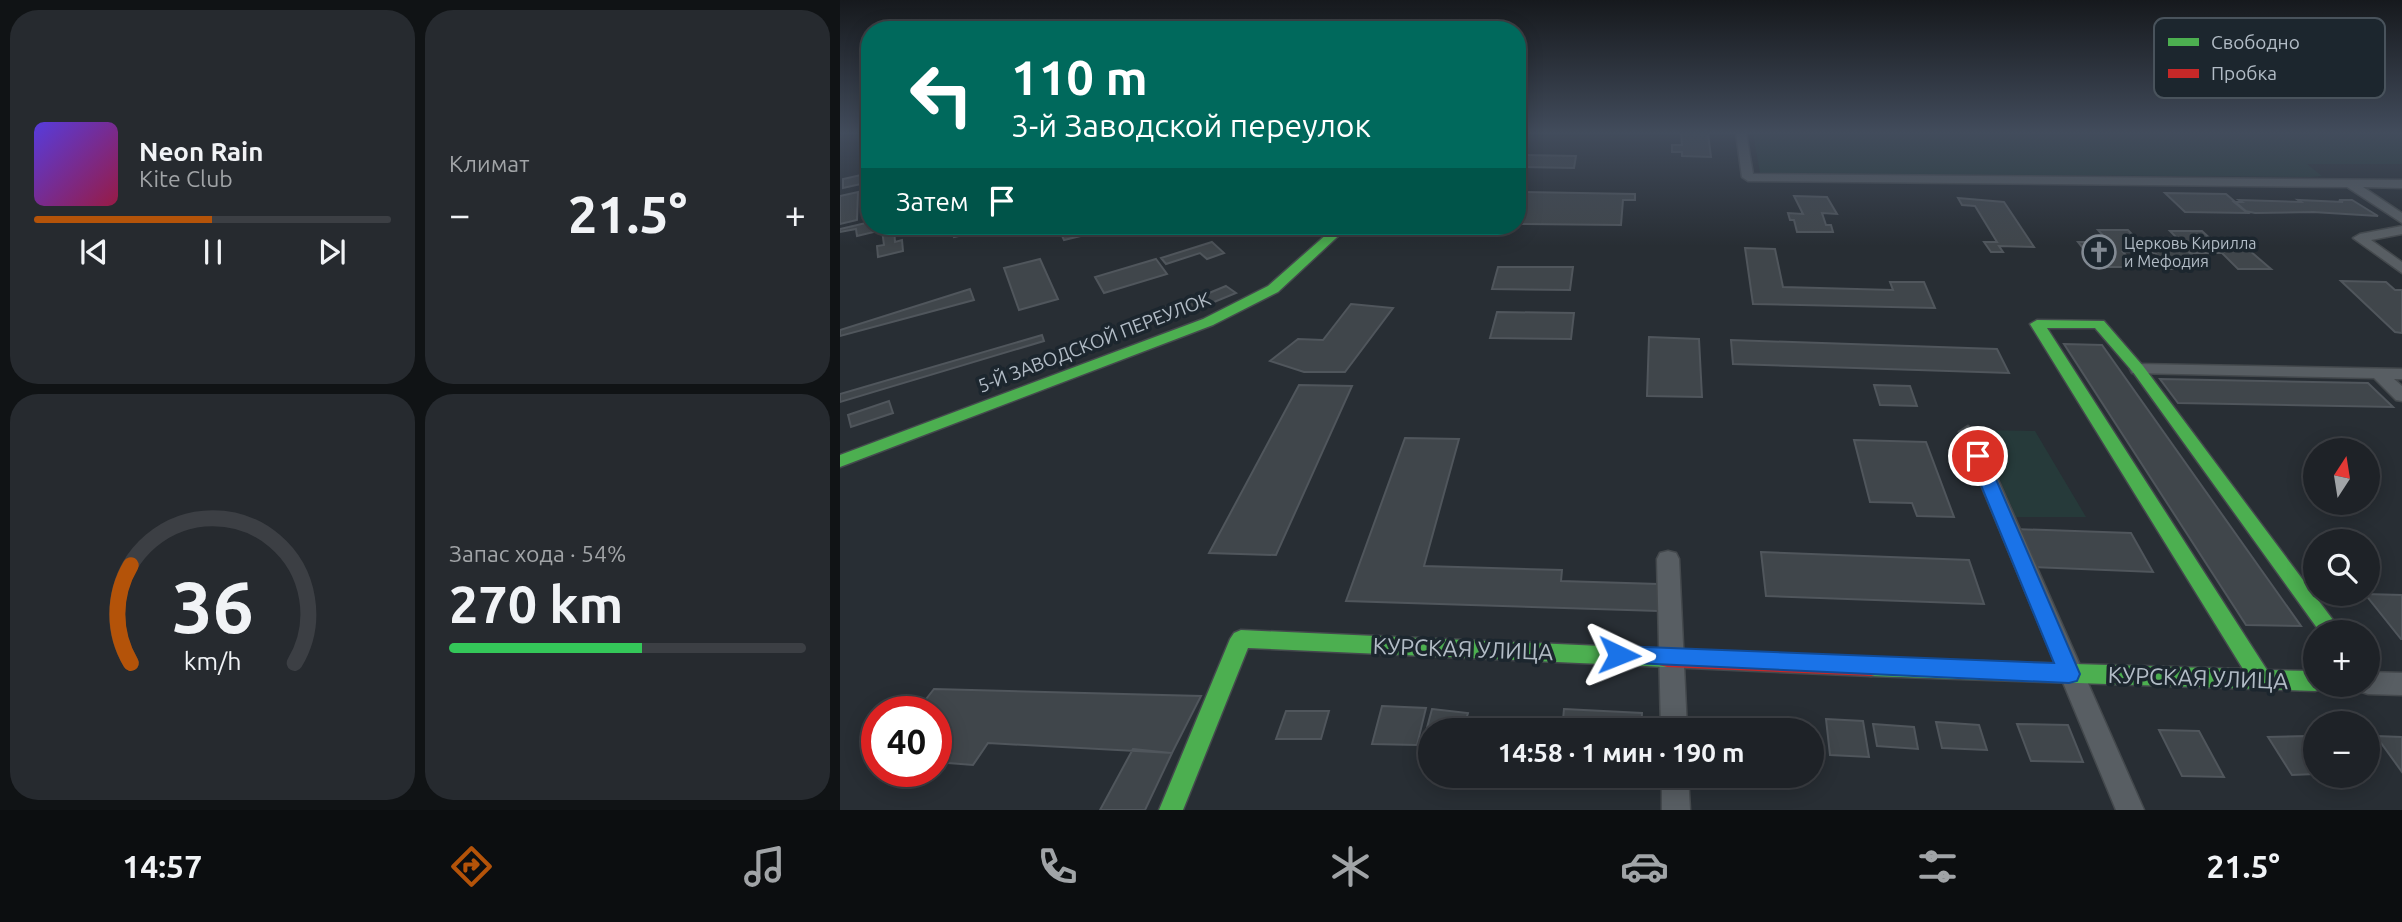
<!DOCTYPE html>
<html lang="ru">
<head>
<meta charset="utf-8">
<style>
	body { margin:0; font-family:Ubuntu,sans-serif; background:#262a2f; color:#f1f3f6; height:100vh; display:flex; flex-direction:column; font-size:26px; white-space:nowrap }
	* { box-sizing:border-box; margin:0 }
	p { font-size:23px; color:#a1a4a7 }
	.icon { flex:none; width:38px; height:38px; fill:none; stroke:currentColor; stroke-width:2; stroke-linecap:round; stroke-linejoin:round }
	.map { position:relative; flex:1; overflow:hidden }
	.side { display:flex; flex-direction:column; gap:10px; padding:10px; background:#101315; width:840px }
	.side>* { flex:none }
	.hud { position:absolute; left:21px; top:21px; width:665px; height:214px; border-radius:28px; box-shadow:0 4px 18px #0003,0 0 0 2px #3c3f44; background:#00695c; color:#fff; overflow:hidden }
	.needle { width:46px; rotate:12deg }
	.controls { position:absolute; left:1463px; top:438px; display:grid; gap:14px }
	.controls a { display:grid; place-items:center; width:77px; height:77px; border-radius:50%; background:#1e2227; box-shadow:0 4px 18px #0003,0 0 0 2px #3c3f44; font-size:35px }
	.speed { position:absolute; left:21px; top:696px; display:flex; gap:14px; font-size:35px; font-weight:700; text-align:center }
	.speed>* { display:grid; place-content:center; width:91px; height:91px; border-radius:50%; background:#1e2227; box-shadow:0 4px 18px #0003,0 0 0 2px #3c3f44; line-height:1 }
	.speed .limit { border:10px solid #d22; background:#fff; color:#111 }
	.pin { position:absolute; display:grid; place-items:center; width:60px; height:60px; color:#fff; margin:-30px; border:4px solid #fff; border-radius:50%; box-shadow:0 2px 7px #0007 }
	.me { position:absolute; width:77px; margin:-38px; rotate:92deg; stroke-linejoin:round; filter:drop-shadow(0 0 5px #0008) }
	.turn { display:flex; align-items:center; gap:24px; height:147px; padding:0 35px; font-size:32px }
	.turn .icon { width:91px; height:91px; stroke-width:2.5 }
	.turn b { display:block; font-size:49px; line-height:60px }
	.then { display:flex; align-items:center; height:66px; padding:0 35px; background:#0003; gap:14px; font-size:26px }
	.big { font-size:52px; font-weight:700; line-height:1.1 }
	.side .tile { flex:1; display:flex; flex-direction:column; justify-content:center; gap:10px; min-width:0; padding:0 24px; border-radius:28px; background:#262a2f }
	.side .dial { align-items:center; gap:0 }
	.dial svg { height:182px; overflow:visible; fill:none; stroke:#3c3f44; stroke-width:7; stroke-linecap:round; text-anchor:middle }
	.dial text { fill:#f1f3f6; stroke:none }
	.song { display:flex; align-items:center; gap:21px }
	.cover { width:84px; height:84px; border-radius:10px; background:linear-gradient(135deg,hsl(250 70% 55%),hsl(340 70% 35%)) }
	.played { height:7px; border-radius:4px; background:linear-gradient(90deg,#b45309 50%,#3c3f44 50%) }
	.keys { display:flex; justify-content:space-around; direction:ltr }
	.heat { display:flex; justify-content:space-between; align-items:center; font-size:38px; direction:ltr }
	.charge { height:10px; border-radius:5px; background:linear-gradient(90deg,#34c759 54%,#3c3f44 0) }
	.side .tiles { flex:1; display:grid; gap:10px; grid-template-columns:repeat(2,1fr) }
	.trip { position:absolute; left:578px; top:718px; width:406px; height:70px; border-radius:35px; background:#1e2227; box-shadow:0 4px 18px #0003,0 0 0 2px #3c3f44; font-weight:700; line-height:70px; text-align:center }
	.tabs { display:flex; height:112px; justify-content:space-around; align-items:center; background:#0c0e10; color:#a1a4a7 }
	.tabs .icon { width:49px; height:49px }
	.tabs .active { color:#b45309 }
	.tabs b { font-size:32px; color:#f1f3f6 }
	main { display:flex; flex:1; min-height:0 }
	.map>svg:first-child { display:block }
	.green { fill:#263a3a }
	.building { fill:#40464b; stroke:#50565c; stroke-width:2 }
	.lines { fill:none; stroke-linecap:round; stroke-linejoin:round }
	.street-casing { stroke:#44494d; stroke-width:3 }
	.fast-casing { stroke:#44494d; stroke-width:3 }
	.jam-casing { stroke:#44494d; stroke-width:3 }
	.street { fill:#585e63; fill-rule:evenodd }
	.fast { fill:#4caf50; fill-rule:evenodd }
	.jam { fill:#c62828; fill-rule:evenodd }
	.route { fill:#1a73e8; stroke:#114b97; stroke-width:2 }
	.labels { text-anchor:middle; stroke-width:7; stroke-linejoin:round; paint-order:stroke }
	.far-poi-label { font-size:16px; fill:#b2bcc6; stroke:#1c262e; text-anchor:start }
	.street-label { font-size:19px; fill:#b2bcc6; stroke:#1c262e }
	.near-street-label { font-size:23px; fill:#b2bcc6; stroke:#1c262e }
	.key { fill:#1c262e; stroke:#49535c; stroke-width:2 }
	.key-label { font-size:19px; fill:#b2bcc6 }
</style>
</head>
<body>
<main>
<section class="side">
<div class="tiles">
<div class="tile">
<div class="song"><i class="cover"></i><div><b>Neon Rain</b><p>Kite Club</p></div></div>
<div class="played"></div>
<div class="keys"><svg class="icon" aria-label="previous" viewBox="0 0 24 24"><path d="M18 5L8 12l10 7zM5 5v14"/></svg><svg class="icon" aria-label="pause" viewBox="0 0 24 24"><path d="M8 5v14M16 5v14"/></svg><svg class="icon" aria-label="next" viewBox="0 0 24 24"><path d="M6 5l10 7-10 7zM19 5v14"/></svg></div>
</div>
<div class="tile"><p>Климат</p>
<div class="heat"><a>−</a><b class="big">21.5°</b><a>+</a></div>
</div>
<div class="tile dial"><svg viewBox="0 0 100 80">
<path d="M14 69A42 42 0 1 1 86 69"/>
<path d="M14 69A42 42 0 0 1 14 26" stroke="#b45309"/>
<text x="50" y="56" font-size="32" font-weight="700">36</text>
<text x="50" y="72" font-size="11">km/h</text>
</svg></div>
<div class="tile"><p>Запас хода · 54%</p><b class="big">270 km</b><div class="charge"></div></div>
</div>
</section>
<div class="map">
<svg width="1562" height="810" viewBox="0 0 1562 810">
	<rect width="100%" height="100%" fill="#282e34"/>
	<!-- green -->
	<path class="green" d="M913,133H1562V164H1467L1482,176L1471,177L920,173Z
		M1138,430L1195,431L1246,517H1176Z"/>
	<!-- building -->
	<path class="building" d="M841,133H868L871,157L842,156V152H832V145H842Z
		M677,155L736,156L734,168L677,167Z
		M30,173V182L3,188V179Z
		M18,192L17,220L0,224V196Z
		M677,192L795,194V200H783L781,225L677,224Z
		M1325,193L1386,194L1408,213L1345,212Z
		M954,196L987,197L997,214L982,213L986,225H991L993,232H957L954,220H950L948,213L963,214Z
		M1118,198L1164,202L1194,247L1159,246L1163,252H1151L1144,242H1157L1135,206L1122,205Z
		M1399,200L1461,202L1458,200L1503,202L1499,200H1512L1538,216L1473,212L1415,213L1405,211L1394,202H1402Z
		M30,222V226H60L54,228L55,242L62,240L63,251L38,257L37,246L44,245L42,230L17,236L16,229L0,232V229Z
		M138,226H164L114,237L113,232Z
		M225,226H282L224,240L218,227Z
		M1258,230H1288L1298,241H1340L1330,231H1362L1375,243L1402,244L1431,269H1398L1382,253H1350L1366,269H1330L1315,253L1283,252L1296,267H1258L1238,242H1269Z
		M372,242L384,253L367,259L360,253L326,264L321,258Z
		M905,248L935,249L943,287L1053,290L1050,282H1084L1095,308L913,304Z
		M200,259L218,299L179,310L164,268Z
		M316,259L327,274L264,293L255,277Z
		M658,267H733L730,290L652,289Z
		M1501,281L1546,282L1555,290H1562V333L1555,332Z
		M386,286L396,293L318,325L305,315L325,307L328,310Z
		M130,289L134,300L0,336V330Z
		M511,304L553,308L505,372H464L430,361L458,339L483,340Z
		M657,312L734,313L731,339L650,338Z
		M202,335L204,341L0,402V394Z
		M809,337L859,339L862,397L807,396Z
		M891,340L1157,349L1169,373L893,364Z
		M1224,344L1262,345L1461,626L1406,625Z
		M1320,379L1528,383L1553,407L1338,403Z
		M459,385L512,386L436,555L369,553Z
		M1034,385L1070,386L1077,406L1040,405Z
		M49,401L53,413L11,427L8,415Z
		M565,438L619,439L584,566L722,570L721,581L818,584V611L506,601Z
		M1014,440L1086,442L1114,517L1077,516L1072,503L1030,502Z
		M1174,529L1291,533L1313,572L1190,567Z
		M921,552L1129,560L1144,604L926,596Z
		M1525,594L1562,595V639H1561Z
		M94,689L361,696L332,753L148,743L133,765L96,762V712H76Z
		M542,706L586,708L577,745L532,744Z
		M592,709L628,713L623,730H590V751L581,750Z
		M724,709L802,713L801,730H722Z
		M446,711H489L481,739H436Z
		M880,718L933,721V730H881Z
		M986,719L1023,721L1029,757L990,755Z
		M1096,722L1139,725L1147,750L1102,748Z
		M1033,724L1074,727L1078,749L1037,746Z
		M1177,724L1228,725L1243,762L1191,761Z
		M1319,730L1359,731L1384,777L1342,776Z
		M1467,736L1475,749V774L1452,775L1428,737Z
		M1536,736L1562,737V772Z
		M293,749L332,753L305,810H260Z"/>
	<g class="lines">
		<defs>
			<path id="street" d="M896,133H906L913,174L1562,180V188L1523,187L1562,213V223L1507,187L908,181L902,177Z
				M1562,226V234L1531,240L1562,262V273L1513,238L1520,234Z
				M1298,364L1562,369V379H1554L1562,386V401L1556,400L1534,378L1292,373L1290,369L1292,365Z
				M1128,426L1137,432L1304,810H1276L1119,432Z
				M828,551L836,553L839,559L847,730H821L817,559L820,553Z
				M1528,672L1562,673V695L1528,694L1519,691L1516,684H1528Z
				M822,775H848L850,810H822Z"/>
			<path id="fast" d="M496,226H509L438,292L373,325L0,467V455L363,319L428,286Z
				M1197,320L1264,321L1303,366L1502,632H1480L1293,372L1255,328H1207L1427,670L1475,671V684H1484L1483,688L1475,691L1031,676L1023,674L1020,667L1023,660L1031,658L1403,669L1190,324Z
				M401,630L827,649L835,651L838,658L835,665L827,667L408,648L343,810H319L390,639L394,633Z"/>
			<path id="jam" d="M827,649L1031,658L1039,660L1042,667L1039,674L1031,676L827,667L819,665L816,658L819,651Z"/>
		</defs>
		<!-- street casing -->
		<use href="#street" class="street-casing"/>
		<!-- fast casing -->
		<use href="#fast" class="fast-casing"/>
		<!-- jam casing -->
		<use href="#jam" class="jam-casing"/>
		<!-- street -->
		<use href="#street" class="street"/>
		<!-- fast -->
		<use href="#fast" class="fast"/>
		<!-- jam -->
		<use href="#jam" class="jam"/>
	</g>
	<!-- sky -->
	<linearGradient id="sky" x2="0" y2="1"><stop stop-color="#16191d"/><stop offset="0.54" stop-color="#424c5c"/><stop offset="1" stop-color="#424c5c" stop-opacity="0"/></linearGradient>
	<rect width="1562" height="246" fill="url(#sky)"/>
	<!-- route -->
	<path class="route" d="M1138,450L1146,456L1240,674L1237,681L1229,683L771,662L768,655L771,649L779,646L1214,663L1129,456Z"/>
	<!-- icons -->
	<defs>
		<symbol id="church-ring" viewBox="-11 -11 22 22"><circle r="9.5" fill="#1c262e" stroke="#828a93" stroke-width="1.5"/><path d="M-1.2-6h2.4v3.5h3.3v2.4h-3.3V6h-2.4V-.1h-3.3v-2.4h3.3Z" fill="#828a93"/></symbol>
	</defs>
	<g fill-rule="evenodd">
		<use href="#church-ring" x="1240" y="233" width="38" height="38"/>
	</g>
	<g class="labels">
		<!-- far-poi labels -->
		<g class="far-poi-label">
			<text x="1284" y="249">Церковь Кирилла<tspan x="1284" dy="18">и Мефодия</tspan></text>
		</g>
		<!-- street labels -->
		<g class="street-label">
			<text transform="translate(254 342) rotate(-21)" y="7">5-Й ЗАВОДСКОЙ ПЕРЕУЛОК</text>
		</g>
		<!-- near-street labels -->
		<g class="near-street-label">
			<text transform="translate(623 649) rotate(2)" y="8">КУРСКАЯ УЛИЦА</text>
			<text transform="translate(1358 678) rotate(2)" y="8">КУРСКАЯ УЛИЦА</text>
		</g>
	</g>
	<!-- legend -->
	<rect x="1314" y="18" width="231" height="80" rx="10" class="key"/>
	<rect x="1328" y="38" width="31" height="8" fill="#4caf50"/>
	<rect x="1328" y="69" width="31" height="9" fill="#c62828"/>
	<g class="key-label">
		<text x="1371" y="49">Свободно</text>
		<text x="1371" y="80">Пробка</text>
	</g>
</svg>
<div class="controls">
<a><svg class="needle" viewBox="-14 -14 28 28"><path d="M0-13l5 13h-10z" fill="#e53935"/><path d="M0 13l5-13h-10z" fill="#a1a4a7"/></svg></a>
<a><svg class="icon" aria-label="search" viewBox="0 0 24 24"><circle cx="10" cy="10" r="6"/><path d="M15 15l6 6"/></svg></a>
<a>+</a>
<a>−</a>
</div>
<div class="speed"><div class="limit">40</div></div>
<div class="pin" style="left:1138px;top:456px;background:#d93025"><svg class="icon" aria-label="arrive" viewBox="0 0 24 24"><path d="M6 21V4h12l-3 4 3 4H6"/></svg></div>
<svg class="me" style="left:779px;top:655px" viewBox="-20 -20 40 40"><path d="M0-17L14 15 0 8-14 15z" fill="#1a73e8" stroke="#fff" stroke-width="4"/></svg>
<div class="trip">14:58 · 1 мин · 190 m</div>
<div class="hud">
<div class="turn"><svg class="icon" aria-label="left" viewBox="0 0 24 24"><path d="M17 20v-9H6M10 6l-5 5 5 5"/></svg><div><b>110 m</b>3-й Заводской переулок</div></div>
<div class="then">Затем<svg class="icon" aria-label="arrive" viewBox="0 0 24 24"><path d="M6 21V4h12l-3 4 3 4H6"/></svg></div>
</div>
</div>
</main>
<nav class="tabs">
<b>14:57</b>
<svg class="icon active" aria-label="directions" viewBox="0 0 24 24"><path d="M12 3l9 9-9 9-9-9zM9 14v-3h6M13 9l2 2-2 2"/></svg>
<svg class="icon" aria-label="music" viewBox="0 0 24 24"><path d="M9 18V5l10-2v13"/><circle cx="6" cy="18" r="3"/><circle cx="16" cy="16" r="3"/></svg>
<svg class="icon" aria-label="phone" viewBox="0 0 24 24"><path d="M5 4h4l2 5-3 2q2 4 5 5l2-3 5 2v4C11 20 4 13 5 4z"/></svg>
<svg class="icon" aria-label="climate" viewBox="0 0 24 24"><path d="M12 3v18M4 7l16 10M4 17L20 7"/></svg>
<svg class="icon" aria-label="car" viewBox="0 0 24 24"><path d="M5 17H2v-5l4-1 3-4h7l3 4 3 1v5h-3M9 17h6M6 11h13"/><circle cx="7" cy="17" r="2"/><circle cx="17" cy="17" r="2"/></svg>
<svg class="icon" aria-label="filters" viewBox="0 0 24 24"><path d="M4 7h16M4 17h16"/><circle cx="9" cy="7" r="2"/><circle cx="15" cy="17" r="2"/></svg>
<b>21.5°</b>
</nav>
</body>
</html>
